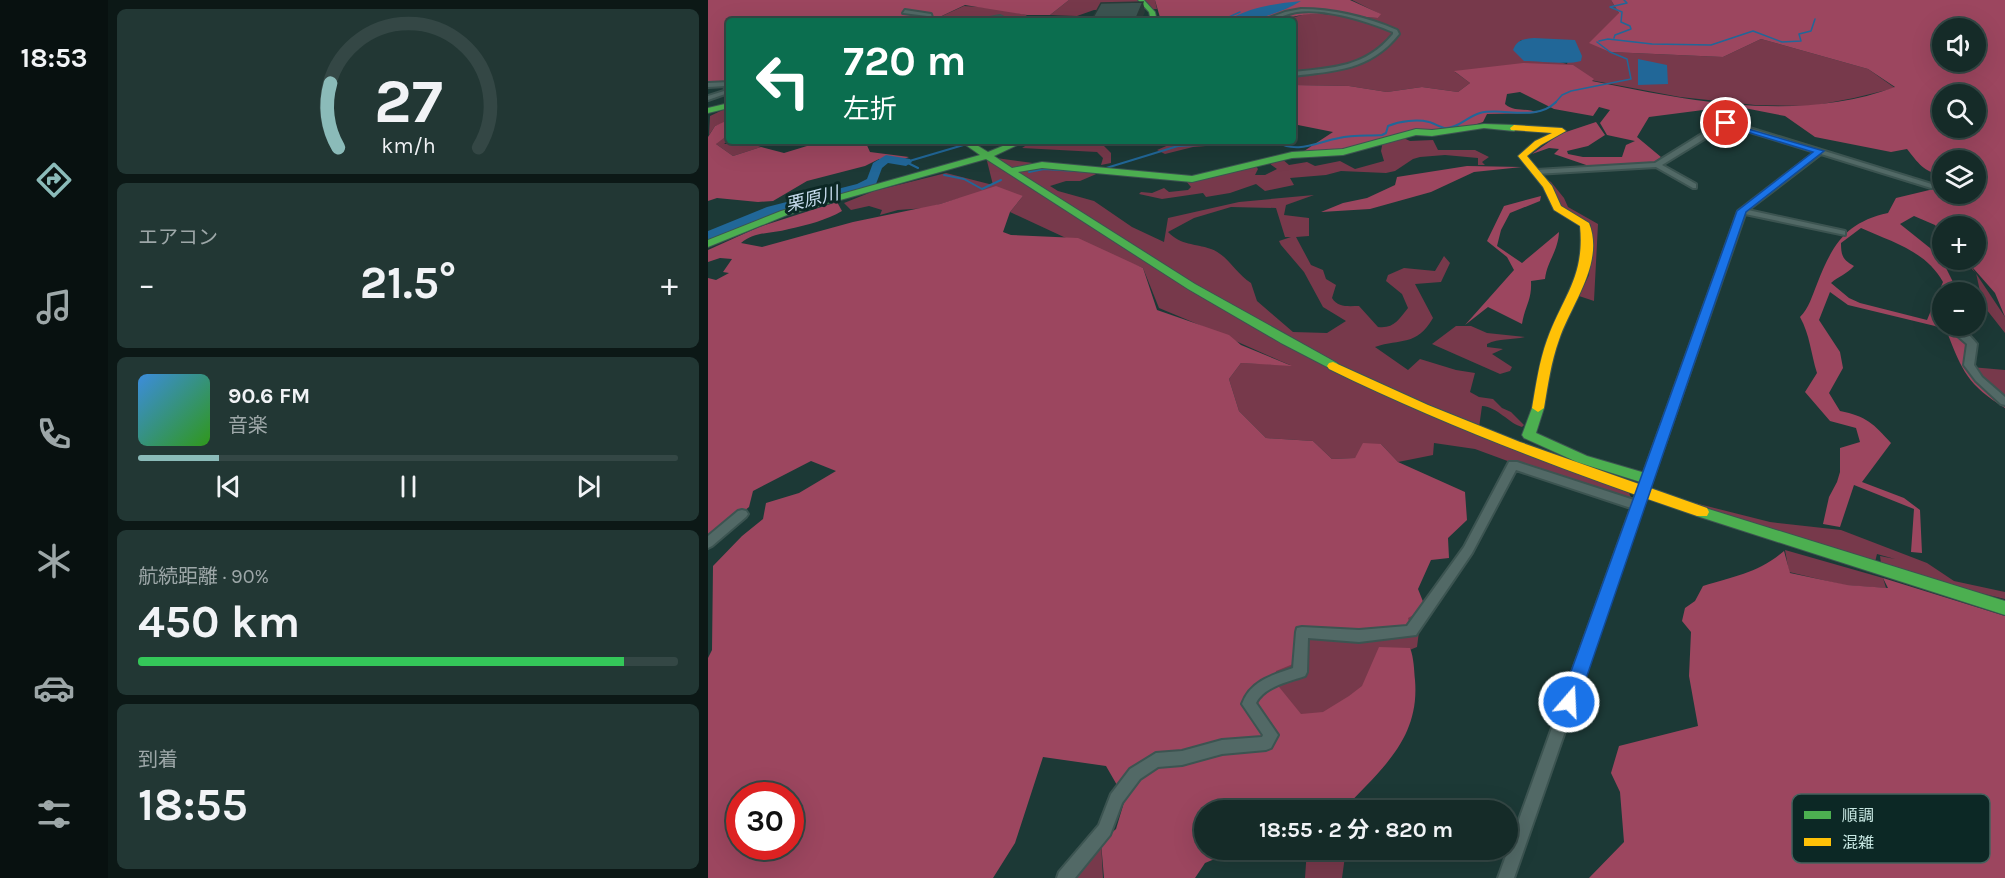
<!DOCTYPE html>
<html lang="ja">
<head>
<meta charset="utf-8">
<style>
	body { margin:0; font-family:Karla,"Noto Sans JP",sans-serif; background:#223734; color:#f1f3f6; height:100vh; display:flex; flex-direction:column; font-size:22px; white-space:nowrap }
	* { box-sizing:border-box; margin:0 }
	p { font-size:20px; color:#9da7a8 }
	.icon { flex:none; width:33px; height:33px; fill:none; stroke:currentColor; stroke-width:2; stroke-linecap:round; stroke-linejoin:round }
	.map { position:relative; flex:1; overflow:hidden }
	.details { display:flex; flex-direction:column; gap:9px; padding:9px; background:#0c1816; width:600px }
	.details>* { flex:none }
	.hud { position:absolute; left:18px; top:18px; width:570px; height:126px; border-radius:6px; box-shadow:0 6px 24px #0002,0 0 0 2px #344745; background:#0b6e4f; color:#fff; overflow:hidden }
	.tools { position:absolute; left:1224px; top:18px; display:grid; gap:12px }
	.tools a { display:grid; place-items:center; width:54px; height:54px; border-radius:50%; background:#152b28; box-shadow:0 6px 24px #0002,0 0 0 2px #344745; font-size:30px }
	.speed { position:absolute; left:18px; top:782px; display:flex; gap:12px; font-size:30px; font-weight:700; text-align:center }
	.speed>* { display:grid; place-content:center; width:78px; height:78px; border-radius:50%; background:#152b28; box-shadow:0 6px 24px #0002,0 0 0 2px #344745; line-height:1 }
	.speed .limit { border:9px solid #d22; background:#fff; color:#111 }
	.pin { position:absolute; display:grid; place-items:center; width:51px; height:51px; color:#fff; margin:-26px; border:3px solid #fff; border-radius:50%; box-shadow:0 2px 6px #0007 }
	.me { position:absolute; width:66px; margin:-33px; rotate:19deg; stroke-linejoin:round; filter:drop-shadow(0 0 4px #0008) }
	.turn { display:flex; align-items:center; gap:21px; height:126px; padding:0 18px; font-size:27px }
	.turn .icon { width:78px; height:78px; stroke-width:2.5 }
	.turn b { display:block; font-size:42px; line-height:51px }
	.big { font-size:45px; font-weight:700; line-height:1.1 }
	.details .widget { flex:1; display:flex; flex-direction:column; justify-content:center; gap:9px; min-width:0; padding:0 21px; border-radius:9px; background:#223734 }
	.details .dial { align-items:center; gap:0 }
	.dial svg { height:156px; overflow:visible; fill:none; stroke:#344745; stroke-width:7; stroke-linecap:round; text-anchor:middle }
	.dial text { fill:#f1f3f6; stroke:none }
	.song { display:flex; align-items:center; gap:18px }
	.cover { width:72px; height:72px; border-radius:9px; background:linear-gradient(135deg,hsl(210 70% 55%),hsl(110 70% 35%)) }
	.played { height:6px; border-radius:3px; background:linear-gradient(90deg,#8bbbb9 15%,#344745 15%) }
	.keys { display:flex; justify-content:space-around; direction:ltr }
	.heat { display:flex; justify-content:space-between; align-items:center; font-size:33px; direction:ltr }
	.charge { height:9px; border-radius:4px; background:linear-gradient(90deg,#34c759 90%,#344745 0) }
	.trip { position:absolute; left:486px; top:800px; width:324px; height:60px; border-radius:30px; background:#152b28; box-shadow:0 6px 24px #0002,0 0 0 2px #344745; font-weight:700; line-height:60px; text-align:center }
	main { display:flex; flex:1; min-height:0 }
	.menu { display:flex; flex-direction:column; width:108px; justify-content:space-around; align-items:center; background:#081110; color:#9da7a8 }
	.menu .icon { width:42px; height:42px }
	.menu .current { color:#8bbbb9 }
	.menu b { font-size:27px; color:#f1f3f6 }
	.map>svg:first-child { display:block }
	.green { fill:#77394b; fill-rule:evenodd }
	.forest { fill:#9c465f; fill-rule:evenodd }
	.water { fill:#216798 }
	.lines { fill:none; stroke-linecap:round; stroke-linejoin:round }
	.stream-far1 { stroke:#216798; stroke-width:1.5 }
	.stream { stroke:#216798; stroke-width:2 }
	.river { fill:#216798; fill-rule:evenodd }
	.street-casing { stroke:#3c5451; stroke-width:4 }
	.fast-casing { stroke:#3c5451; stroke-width:2 }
	.slow-casing { stroke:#3c5451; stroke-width:2 }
	.street { fill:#526966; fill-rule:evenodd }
	.fast { fill:#4caf50; fill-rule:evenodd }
	.slow { fill:#ffc107; fill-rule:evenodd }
	.shaded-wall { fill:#2a3b39 }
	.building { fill:#3c5451; stroke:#2a3b39; stroke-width:1.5 }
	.route { fill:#1a73e8; stroke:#114b97; stroke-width:1.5 }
	.labels { text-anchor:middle; stroke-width:6; stroke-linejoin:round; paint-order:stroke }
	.far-water-label { font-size:18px; font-style:italic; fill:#c6dbed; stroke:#0c2825 }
	.key { fill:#0c2825; stroke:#44625e; stroke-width:1.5 }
	.key-label { font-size:16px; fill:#c8e8e3 }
</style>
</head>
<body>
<main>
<nav class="menu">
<b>18:53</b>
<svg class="icon current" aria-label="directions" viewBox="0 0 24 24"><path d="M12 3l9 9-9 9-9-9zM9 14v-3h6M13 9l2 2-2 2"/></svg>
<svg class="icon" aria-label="music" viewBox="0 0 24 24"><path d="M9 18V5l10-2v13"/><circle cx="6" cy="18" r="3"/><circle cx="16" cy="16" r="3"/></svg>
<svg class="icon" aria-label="phone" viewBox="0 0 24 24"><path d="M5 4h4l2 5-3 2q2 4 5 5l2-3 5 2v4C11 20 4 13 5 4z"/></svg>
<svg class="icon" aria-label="climate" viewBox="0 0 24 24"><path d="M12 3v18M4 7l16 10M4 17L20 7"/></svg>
<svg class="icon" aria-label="car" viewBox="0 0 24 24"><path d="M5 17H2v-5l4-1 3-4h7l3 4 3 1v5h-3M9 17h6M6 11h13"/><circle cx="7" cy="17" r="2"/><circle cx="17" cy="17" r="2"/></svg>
<svg class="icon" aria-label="filters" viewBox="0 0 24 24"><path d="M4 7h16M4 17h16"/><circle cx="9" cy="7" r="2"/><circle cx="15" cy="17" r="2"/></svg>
</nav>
<section class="details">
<div class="widget dial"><svg viewBox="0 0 100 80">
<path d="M14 69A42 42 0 1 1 86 69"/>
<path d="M14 69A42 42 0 0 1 10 36" stroke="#8bbbb9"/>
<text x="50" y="56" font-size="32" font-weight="700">27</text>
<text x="50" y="72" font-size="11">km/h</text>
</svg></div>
<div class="widget"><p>エアコン</p>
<div class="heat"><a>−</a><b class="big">21.5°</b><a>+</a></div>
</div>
<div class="widget">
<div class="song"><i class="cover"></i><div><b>90.6 FM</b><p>音楽</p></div></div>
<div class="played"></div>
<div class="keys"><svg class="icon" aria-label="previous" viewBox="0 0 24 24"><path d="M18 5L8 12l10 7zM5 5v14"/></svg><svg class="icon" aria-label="pause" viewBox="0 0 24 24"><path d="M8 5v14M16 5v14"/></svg><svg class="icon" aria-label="next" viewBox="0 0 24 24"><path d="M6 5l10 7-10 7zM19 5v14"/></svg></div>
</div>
<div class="widget"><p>航続距離 · 90%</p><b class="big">450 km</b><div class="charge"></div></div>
<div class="widget"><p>到着</p><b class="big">18:55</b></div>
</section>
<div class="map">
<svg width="1297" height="878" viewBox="0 0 1297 878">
	<rect width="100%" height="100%" fill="#1c3936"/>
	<!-- green -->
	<path class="green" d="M361,0H447L449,9L386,10L369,16L342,15Z
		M644,0H903L911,13L902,52L1015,57L1053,39L1160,69L1187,88L1146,98L1104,106L1047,105L972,97L882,80L747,72L762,83L750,92L714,87L679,92L641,86L585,85V21H573L601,13L670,18L672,14ZM813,40H867L859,64L806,49Z
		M256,6L286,8L319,15L311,21H223Z
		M21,107V115L18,117H21V140L16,144H45L53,147L25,156L8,144L19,122L7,126L1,135L2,116Z
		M691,136L702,141L725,140L730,150H767L781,157L774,162L777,165H770V158L737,155L712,157L705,159L687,171L678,173L633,171L618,175L582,178L586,185L557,191L548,184L522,193L498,197L495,193L454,199L431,194L433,192L444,193L456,188L461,192L480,190L483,187L478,181L547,165L550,169L547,175H557L569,169L558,161L573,158L581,165L599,162L607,166L632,161L647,169L676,161L673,151L675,141Z
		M325,141L395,145L403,153V163L393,165L395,158L389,152L314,148Z
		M470,141H563L485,147L457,154L449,150Z
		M288,158L393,172L372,181H358L342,186L350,191L386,201L424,227L456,242L460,218L531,202L606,195L578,205L576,215L601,218V236L588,237L603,265L615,270L618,279L628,285L624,298C630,308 641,306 651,306L670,327C686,329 691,319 700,308L694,294L678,281L680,275L696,268L727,271L736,256L742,263L733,282L707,284L725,318C708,347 693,338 667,347L700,370L712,359L748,370L767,373L762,392L771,397L785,399L794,408L803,412L816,425L814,427C800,423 790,407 774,406L770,435L921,493L924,500L805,463L767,449L726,443L725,455L690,462L673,444L647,458L624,459L605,441L558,438L531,411L521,379L533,363L582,365C538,346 496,326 451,308L435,268L358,238L302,212L315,196L252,198L219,208L190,210L172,215L174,210L161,206L143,210L136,203L166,191L238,173L285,185L279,161ZM523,207L568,208L577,237H583L571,241L573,245L596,272L615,307L638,321L619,333L585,332L549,301L543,283C528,274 520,255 503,249C486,243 474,246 460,232L486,218Z
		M832,175L843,182L856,198L860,207L890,224L886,301L871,296L881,275L883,225L851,208Z
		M1254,260H1259L1297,317V333L1275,305L1268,273Z
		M748,326H763L779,333L817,337C804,340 791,338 779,344V347L795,349L784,354L804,367L802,371L792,374L724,344Z
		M1263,367L1297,370V401Z
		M947,493L1062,522L1133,530L1219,563L1246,581L1297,592V599L1235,584L1173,563L1172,556L1187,559L1169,554L1167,562Z
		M1077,550L1175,578L1178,588L1136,585L1081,572Z
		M709,613L713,616L709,647C672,660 652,702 614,713C607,715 598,715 591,716L563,687L564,675L594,624Z
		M393,842L395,878H368Z
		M599,849H638L634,878H597Z"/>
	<!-- forest -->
	<path class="forest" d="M0,0H361L342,15H319L257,5L223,21H21V82L0,85Z
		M447,0H642L673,14L670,18C638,16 603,8 572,21H453Z
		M903,0H1297V317L1287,293L1258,260H1268V226H1234V234L1227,225L1206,216L1192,224L1227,252L1236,264L1249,290L1248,292H1234V326C1247,326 1256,335 1264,344L1261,365L1297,401V408C1260,385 1254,371 1239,332L1227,326L1140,305L1122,292L1111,320L1132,352L1135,368L1121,393L1132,411C1158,416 1166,424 1183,443L1154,482L1196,498L1212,510L1214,553L1203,552L1206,509L1146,485L1132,527L1115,524L1121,497L1129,482L1132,472V448L1152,442L1148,428L1122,421L1097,392L1109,373C1103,354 1102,335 1092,317C1101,308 1104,296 1109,284C1124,245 1138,222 1180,213L1188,198L1234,187V194H1268V160H1234V175C1216,172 1210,163 1199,149L1183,152L1107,137L1077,116L1026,106L941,117L929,137L953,157L945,163L884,169V167L846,154L851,149L841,148L824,154L852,134L888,122L897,135L880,146L859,151L860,154L875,157H914L918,145L927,141L899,135L892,123L902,110L891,107L885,116L846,109L812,92L799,94L797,104C807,113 819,107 830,113L779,114L775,122L754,129L713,131L607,155L593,153L625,132L585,124V85L641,86L679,92L714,87L750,92L762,83L746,71L815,63L865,65L886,79L884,81C981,101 1091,123 1187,87L1160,69L1053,39L1015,57L902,52L881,43L911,13ZM1234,28H1268V62H1234ZM1234,94H1268V128H1234ZM1153,228C1184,242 1218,251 1235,282L1219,320L1152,303L1141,298L1123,283C1131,276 1139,274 1146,266C1135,260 1133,256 1133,243Z
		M18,121L16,127L21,134L8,144L25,156L53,147L76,153L99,146L100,141H157L162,152L201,157L196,159H171L157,166L99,181L65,201L50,202L9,198L0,201V137L7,126Z
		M759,166L814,167L766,172L723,192L662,209L613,212L635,203L659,198L687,185L689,177Z
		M288,186L315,196L302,212L295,232L303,235L370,238L435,268L449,310L521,335L533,345L584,366L533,363L521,379L531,411L558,438L605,441L624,459L647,458L655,443L673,444L690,462L757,492L759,520L740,538L741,558L723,560L710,589L716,604L711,612L700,618L703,629L598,633L585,664L568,671L567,682L593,714L615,712L641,696L654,686L671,647L702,648C706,658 706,670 707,680C712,740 672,770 635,810H496V849H531L497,863L487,878H396L393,842L408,829L417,799L398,766L335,757L307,843L285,878H0V658L4,650L5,566L34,536L55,519L58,503L91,493L128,471L103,461L45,491L41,507L0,540V278L8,280L21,273L15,272L24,259L12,258L0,262V250L51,227L129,202L134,211C119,220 99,225 81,229C63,234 48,231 33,243L54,247L145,222L232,204ZM32,795H82V846H32Z
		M833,196L832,201L802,213L793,230L789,246L814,263L851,232C850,252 839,261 837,279L823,281C824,301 817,305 814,324L780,307L757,325L806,270L799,257L779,241L796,206Z
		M1076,551L1082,573L1139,585L1180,588L1175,578L1297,616V878H881L916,842L912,792L903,773L911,746L990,726L981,676L983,632L974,621L977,608L987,601L995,586C1027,576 1050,573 1076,551Z"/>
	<!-- water -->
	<path class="water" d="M593,1C570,15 544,21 518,21C543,7 565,4 593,1Z
		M826,38L867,40L874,56L873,61C861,65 831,61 816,61L805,50C809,39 816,39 826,38Z
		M930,59L959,65L960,84L930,85Z"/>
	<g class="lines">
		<!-- stream-far1 -->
		<path class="stream-far1" d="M512,21L532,12
			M906,38L907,35L923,29L922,26L913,22L914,12L902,7L919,3L916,0
			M891,41L900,39L944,44L1003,45L1045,31L1074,42L1093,41L1091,34L1103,31L1107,19
			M847,103L854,95L863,91L923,79L919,59L902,52L889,42"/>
		<!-- stream -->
		<path class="stream" d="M567,141C589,155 609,142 631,138C645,135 660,136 674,135L678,133L680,126C692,121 709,119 721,122C726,123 733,128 738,128C751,128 760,116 772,113C794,107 828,122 848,102
			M198,162L269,141
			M198,162L210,168
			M395,169L470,146L563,141
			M321,172L336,169L383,172
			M236,175L256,179L274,189L293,180"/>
		<!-- river -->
		<path class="river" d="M178,155L202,159L204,162L198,166L180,163L174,168L168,184L157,190L69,213L0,240V231L59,207L149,184L159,179L165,163Z"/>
		<defs>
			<path id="street" d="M593,9C625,9 659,17 689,30L691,34C663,70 627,71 585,76V72C625,68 658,67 685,34V32C659,21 617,8 589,12C577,14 566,21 553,21L577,12Z
				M197,10L223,14L225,21H219V16L195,13Z
				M292,16L296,18V21H290L291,20L266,21Z
				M21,82L20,93L0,100V96L16,91L18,86L0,87V83Z
				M1019,121L1230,186L1223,188L1113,154L1040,210L1137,231V235L1037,214L806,878H790L923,508L808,470L764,553L708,635L651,642L600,638L599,672L597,676C580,682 557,686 548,703L570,735L563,748L558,750L514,754L474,765L450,767L432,779L414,803L402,835L367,878H349L351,872L391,825L403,794L422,769L448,753L474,751L514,740L554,737L555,735L534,704C542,681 564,675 585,668L588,632L589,628L594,627L651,630L699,626L756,547L801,462H809L926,500L1030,211L1107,152L1019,125L954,165L988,184V188H985L948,167L828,174L824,172L828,170L947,163L1010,124Z
				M1238,326C1252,325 1261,334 1269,344L1266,365L1274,377L1297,397V405L1293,404L1268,381L1256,365L1259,344Z
				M34,510L38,511L40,514L38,517L4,546L0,548V536L30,511Z"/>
			<path id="fast" d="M430,0H436L447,12L449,21H443L441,12Z
				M21,103V108L0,113V108Z
				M776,124L806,125L810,128L806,131L776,128L724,136L708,135L635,155L584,158L484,182L334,168L310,172L487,284L629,363L631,366L629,369L625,370L573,343L480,289L278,159L79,215L0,247V240L73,211L272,155L252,141H262L280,152L307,141H318L286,156L304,168L334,162L484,176L584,152L635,149L708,129L724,130Z
				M830,404L836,408L828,433L879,456L944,475L946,479L944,483L939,484L869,462L816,438L814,435L824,408Z
				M994,507L1297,601V615L989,516L987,512L989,508Z"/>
			<path id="slow" d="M806,125L854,128L858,131L833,145L819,156L844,186L853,206L881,223C897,263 863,304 851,340C843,362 840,385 836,408L830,412L824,408C828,385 831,362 839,340C855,296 877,277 872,226L846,210L835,187L810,156L827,141L844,133L803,130L802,128Z
				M625,362L720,405L812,442L999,508L1001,512L999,516H989C863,473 740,427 621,369L619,366L621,363Z"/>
		</defs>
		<!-- street casing -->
		<use href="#street" class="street-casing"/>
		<!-- fast casing -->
		<use href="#fast" class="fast-casing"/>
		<!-- slow casing -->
		<use href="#slow" class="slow-casing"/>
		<!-- street -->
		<use href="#street" class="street"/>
		<!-- fast -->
		<use href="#fast" class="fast"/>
		<!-- slow -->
		<use href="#slow" class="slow"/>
	</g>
	<!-- shaded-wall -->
	<path class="shaded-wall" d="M435,2L437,12L433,21H427Z"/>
	<!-- building -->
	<path class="building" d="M435,2L427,21H383L393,3Z"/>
	<!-- route -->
	<path class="route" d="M1016,122L1116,151L1038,212L870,702L868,708L861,710L855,708L852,702L1029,211L1105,152L1016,125Z"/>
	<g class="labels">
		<!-- far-water labels -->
		<g class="far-water-label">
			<text transform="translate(104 199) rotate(-14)" y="6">栗原川</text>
		</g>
	</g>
	<!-- legend -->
	<rect x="1084" y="794" width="198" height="69" rx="9" class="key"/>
	<rect x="1096" y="811" width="27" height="8" fill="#4caf50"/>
	<rect x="1096" y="838" width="27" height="8" fill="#ffc107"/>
	<g class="key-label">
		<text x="1134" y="821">順調</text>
		<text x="1134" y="848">混雑</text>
	</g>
</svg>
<div class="tools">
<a><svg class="icon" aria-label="sound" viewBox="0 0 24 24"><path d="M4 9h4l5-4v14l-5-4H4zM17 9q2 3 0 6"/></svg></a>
<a><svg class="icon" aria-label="search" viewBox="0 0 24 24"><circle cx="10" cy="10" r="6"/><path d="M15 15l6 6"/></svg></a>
<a><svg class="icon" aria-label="layers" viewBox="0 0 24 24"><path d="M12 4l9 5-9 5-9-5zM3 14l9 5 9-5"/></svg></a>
<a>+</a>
<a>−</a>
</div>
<div class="speed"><div class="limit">30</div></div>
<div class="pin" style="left:1018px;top:123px;background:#d93025"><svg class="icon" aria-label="arrive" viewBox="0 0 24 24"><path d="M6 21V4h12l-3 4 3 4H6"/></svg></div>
<svg class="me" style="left:861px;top:702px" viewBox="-20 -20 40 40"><circle r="17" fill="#1a73e8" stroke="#fff" stroke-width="3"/><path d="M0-11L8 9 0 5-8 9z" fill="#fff"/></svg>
<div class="trip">18:55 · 2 分 · 820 m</div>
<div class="hud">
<div class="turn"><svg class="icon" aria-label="left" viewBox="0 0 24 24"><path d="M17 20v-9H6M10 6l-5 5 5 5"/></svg><div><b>720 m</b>左折</div></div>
</div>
</div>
</main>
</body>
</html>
